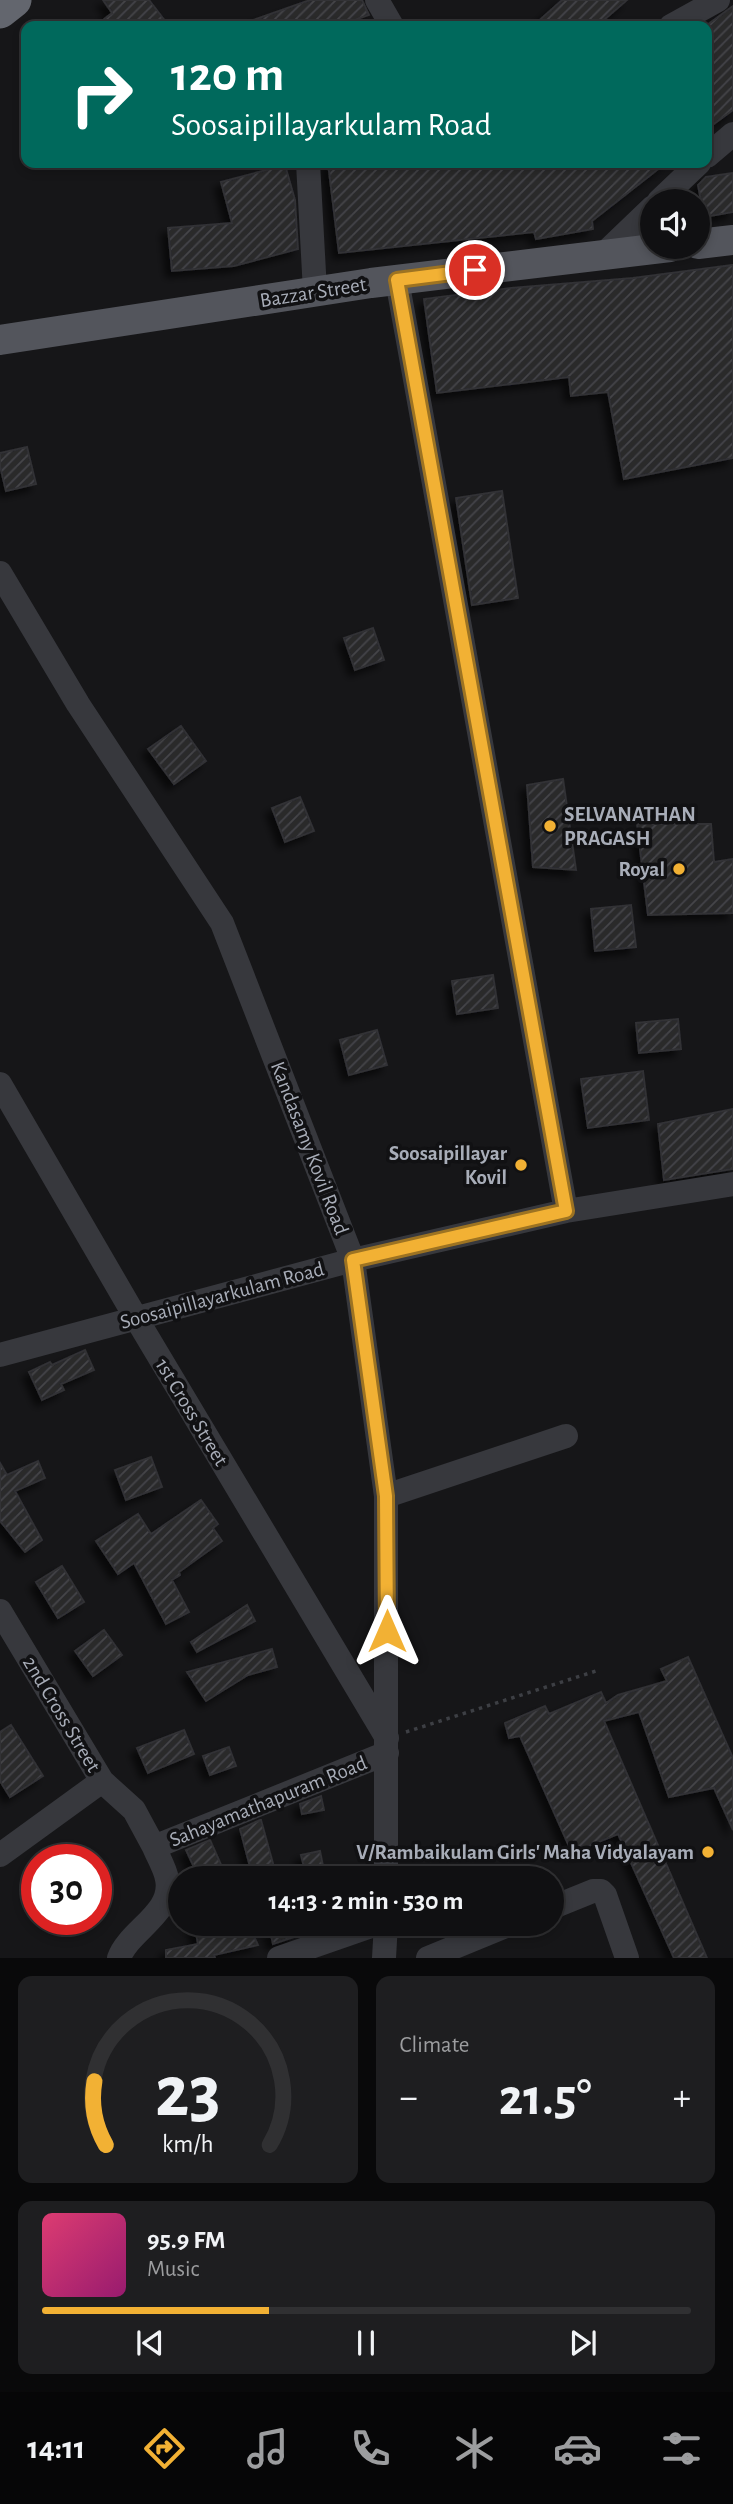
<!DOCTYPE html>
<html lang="en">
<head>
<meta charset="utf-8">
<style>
	body { margin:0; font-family:"Alegreya Sans",sans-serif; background:#1e1e20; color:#f1f3f6; height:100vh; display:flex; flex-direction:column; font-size:26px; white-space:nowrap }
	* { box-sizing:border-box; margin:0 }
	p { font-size:23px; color:#9c9d9f }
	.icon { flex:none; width:38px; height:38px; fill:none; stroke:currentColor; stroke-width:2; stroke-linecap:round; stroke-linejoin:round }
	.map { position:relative; height:1958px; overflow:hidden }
	.sheet { display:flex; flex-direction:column; gap:18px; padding:18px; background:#09090a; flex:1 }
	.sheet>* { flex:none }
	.guide { position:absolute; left:21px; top:21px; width:691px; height:147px; border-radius:14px; box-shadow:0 4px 10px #0003,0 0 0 2px #303032; background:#00695c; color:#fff; overflow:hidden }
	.buttons { position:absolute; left:640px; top:189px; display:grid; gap:14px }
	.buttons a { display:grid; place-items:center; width:70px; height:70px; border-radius:50%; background:#101012; box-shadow:0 4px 10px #0003,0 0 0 2px #303032; font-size:35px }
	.speed { position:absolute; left:21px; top:1844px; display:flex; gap:14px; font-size:35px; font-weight:700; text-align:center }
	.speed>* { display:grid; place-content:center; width:91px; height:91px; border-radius:50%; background:#101012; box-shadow:0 4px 10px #0003,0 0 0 2px #303032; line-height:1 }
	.speed .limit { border:10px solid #d22; background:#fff; color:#111 }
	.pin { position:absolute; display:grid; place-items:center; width:60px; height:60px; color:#fff; margin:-30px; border:4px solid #fff; border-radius:50%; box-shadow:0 2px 7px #0007 }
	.me { position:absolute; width:77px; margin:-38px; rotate:0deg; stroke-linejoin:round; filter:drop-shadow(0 0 5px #0008) }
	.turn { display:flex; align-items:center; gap:24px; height:147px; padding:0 35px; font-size:32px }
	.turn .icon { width:91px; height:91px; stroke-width:2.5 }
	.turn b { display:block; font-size:49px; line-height:60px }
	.big { font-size:52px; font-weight:700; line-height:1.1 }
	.sheet .widget { flex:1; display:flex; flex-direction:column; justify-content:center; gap:10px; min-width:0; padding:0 24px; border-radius:14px; background:#1e1e20 }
	.sheet .dial { align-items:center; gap:0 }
	.dial svg { height:182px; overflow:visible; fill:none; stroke:#303032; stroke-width:7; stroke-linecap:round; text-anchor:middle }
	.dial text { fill:#f1f3f6; stroke:none }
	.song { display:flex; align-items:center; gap:21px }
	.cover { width:84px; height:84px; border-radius:10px; background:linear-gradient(135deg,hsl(340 70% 55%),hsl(320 70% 35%)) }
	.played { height:7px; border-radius:4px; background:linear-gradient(90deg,#f2b134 35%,#303032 35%) }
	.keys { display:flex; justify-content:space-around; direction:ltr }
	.heat { display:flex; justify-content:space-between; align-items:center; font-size:38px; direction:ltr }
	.sheet .tiles { flex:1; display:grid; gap:18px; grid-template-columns:1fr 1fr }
	.widget:last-child { grid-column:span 2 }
	.trip { position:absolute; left:168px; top:1866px; width:396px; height:70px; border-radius:35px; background:#101012; box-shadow:0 4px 10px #0003,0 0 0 2px #303032; font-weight:700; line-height:70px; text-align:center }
	.dock { display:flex; height:112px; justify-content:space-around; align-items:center; background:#060607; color:#9c9d9f }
	.dock .icon { width:49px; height:49px }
	.dock .on { color:#f2b134 }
	.dock b { font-size:32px; color:#f1f3f6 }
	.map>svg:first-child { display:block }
	.building { fill:url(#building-hatch); stroke:#303034; stroke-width:2; filter:url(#shadow) }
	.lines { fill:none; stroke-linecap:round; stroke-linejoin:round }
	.path { stroke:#3d3f44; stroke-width:3.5; stroke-dasharray:3.5 5; stroke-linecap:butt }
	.minor { stroke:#37383d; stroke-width:24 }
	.major { stroke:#53555c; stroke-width:30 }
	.highway { stroke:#63666e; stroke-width:35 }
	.route-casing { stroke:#9d7322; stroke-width:18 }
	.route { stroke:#f2b134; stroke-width:12 }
	.poi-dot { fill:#f2b134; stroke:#111113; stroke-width:2.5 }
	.labels { text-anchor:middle; stroke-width:7; stroke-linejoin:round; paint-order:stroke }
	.street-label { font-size:21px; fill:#a8adb8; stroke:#111113 }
	.poi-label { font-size:21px; font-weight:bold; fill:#a8adb8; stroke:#111113; text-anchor:end }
</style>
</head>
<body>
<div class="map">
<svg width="733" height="1958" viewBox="0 0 733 1958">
	<defs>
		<pattern id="building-hatch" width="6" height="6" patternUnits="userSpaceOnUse" patternTransform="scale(1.75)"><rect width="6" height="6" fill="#29292c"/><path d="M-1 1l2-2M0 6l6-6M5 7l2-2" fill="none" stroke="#454548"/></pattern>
		<filter id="shadow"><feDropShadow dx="-6" dy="6" stdDeviation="3.5" flood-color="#0009"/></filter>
	</defs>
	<rect width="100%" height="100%" fill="#161618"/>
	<!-- building -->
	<path class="building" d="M103,0H149L169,26H95L112,13Z
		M310,0H362L369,15L337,26H242V24Z
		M562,0H627L597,26H533Z
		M733,6V110L707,129V25Z
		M328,163H666L592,221L593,229L536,239L534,232L339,253Z
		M285,165L295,200L298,249L234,266L172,271L168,228L232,223L221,182Z
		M733,173V212L704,217L698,185L706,177Z
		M733,265V458L624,479L608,392L571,396L569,377L437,393L424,299L511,288L633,278Z
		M27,447L36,484L6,491L0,466V453Z
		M502,491L518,598L472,605L456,498Z
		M373,628L384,660L355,670L344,638Z
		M181,726L206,761L174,784L148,749Z
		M563,779L576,870L533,867L527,785Z
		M300,797L314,831L285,842L272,808Z
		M637,824H711L714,862L733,859V913L648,915Z
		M631,905L636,947L595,951L591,909Z
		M493,975L498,1008L457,1014L452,981Z
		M678,1019L681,1049L639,1053L636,1023Z
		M377,1030L387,1065L349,1075L340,1040Z
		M643,1071L649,1120L588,1128L581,1079Z
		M733,1109V1169L664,1180L658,1124Z
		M85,1350L94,1370L61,1384L64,1390L42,1400L29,1372L50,1362L52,1365Z
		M151,1457L162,1487L126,1500L115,1470Z
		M38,1461L45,1478L15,1491L42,1540L25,1552L0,1521V1463L7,1475Z
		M201,1500L218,1524L213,1528L222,1541L179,1572L180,1575L172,1580L189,1612L166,1624L134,1563L118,1574L96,1541L138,1514L151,1534Z
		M62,1566L84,1602L58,1618L36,1582Z
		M247,1605L255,1621L197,1652L191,1642Z
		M104,1630L122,1655L93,1676L75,1651Z
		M272,1649L277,1667L248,1675L206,1701L187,1672Z
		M688,1657L733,1758V1830L714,1788L669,1797L639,1712L604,1721L707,1958H674L618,1834L572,1853L520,1736L509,1738L505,1723L545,1706L549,1714L601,1692L606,1703L618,1695L667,1681L661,1669Z
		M11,1725L43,1776L10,1797L0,1781V1732Z
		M184,1730L194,1754L148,1773L137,1748Z
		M229,1747L236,1766L210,1775L203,1756Z
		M321,1796L324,1810L302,1814L300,1804Z
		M260,1820H261L277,1878H253L240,1829Z
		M210,1840L227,1878H199L186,1850Z
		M320,1851L324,1871L306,1875L301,1855Z
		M194,1923H248L258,1945L214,1955L215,1958H166V1950L198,1944Z
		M291,1926L294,1937L273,1944L270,1931Z"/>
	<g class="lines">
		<!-- path -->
		<path class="path" d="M406,1732L596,1671"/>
		<!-- minor -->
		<path class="minor" d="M377,0L392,26
			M671,26L718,0
			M707,156L733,134
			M308,163L315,291
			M659,201L699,163
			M604,254L653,207
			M397,280L566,1211
			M0,573L78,704L222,923L353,1260L386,1496V1878
			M0,1084L136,1318L387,1738
			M0,1355L353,1260L566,1211L733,1184
			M386,1496L566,1436
			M0,1611L102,1781L0,1855
			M102,1781L134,1810L154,1847
			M551,1908L593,1891H601L605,1895L627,1958
			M119,1958C129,1930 174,1913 167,1879C165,1868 158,1857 154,1847L387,1753
			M279,1958L380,1923
			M384,1958L386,1923
			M428,1958L513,1923"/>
		<!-- major -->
		<path class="major" d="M698,244L733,240
			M0,340L371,283L670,247"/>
		<!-- highway -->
		<path class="highway" d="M0,11L14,0"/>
	</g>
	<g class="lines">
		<defs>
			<path id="route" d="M387,1631L386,1496L353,1260L566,1211L397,280L475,270"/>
		</defs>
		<!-- route casing -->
		<use href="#route" class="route-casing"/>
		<!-- route -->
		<use href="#route" class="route"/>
	</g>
	<!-- markers -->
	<g class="poi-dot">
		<circle cx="550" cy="826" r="7"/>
		<circle cx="679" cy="869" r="7"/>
		<circle cx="521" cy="1165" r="7"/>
		<circle cx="708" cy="1852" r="7"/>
	</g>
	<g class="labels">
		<!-- street labels -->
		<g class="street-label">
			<text transform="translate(313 292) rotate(-9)" y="7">Bazzar Street</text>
			<text transform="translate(310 1148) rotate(69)" y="7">Kandasamy Kovil Road</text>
			<text transform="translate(222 1295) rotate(-15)" y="7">Soosaipillayarkulam Road</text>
			<text transform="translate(192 1412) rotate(59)" y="7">1st Cross Street</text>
			<text transform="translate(62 1714) rotate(59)" y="7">2nd Cross Street</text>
			<text transform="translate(268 1801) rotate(-22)" y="7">Sahayamathapuram Road</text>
		</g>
		<!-- poi labels -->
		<g class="poi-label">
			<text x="564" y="821" text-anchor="start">SELVANATHAN<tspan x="564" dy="24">PRAGASH</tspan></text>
			<text x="665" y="876">Royal</text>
			<text x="507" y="1160">Soosaipillayar<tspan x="507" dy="24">Kovil</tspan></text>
			<text x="694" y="1859">V/Rambaikulam Girls' Maha Vidyalayam</text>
		</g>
	</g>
</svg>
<div class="buttons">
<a><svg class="icon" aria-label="sound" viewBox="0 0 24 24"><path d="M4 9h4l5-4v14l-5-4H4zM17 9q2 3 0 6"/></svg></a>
</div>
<div class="speed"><div class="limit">30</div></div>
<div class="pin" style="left:475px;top:270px;background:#d93025"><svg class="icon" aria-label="arrive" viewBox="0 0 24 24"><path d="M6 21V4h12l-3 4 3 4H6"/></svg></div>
<svg class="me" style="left:387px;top:1631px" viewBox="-20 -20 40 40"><path d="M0-17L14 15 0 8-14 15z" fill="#f2b134" stroke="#fff" stroke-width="4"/></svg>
<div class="trip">14:13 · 2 min · 530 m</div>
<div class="guide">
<div class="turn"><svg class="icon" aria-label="right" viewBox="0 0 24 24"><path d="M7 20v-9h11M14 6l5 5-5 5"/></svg><div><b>120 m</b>Soosaipillayarkulam Road</div></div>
</div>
</div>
<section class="sheet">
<div class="tiles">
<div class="widget dial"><svg viewBox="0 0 100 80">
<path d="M14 69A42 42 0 1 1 86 69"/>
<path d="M14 69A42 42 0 0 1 9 41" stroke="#f2b134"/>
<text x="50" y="56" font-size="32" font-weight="700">23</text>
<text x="50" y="72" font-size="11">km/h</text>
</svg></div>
<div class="widget"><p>Climate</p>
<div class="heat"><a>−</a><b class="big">21.5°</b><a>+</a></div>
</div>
<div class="widget">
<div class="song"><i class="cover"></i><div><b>95.9 FM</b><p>Music</p></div></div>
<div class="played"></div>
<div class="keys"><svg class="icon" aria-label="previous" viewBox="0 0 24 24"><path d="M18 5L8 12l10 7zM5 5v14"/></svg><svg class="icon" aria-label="pause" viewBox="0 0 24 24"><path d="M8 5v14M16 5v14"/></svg><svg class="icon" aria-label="next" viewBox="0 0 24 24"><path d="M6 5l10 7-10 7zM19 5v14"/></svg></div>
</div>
</div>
</section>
<nav class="dock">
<b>14:11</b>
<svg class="icon on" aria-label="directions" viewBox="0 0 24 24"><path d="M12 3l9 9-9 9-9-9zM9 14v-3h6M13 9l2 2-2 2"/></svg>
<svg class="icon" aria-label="music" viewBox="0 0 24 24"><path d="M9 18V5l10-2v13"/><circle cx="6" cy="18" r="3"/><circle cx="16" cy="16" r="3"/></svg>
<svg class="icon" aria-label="phone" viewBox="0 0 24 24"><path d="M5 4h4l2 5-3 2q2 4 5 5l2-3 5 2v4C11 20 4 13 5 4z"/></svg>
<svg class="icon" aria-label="climate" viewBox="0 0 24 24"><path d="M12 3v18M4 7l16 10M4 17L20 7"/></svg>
<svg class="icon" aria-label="car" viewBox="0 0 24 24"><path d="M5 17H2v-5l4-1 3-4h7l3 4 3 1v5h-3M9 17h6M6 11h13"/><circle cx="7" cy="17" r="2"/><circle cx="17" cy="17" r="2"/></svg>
<svg class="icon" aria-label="filters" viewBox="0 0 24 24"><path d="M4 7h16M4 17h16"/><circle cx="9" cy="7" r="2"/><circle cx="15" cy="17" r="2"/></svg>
</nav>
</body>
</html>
